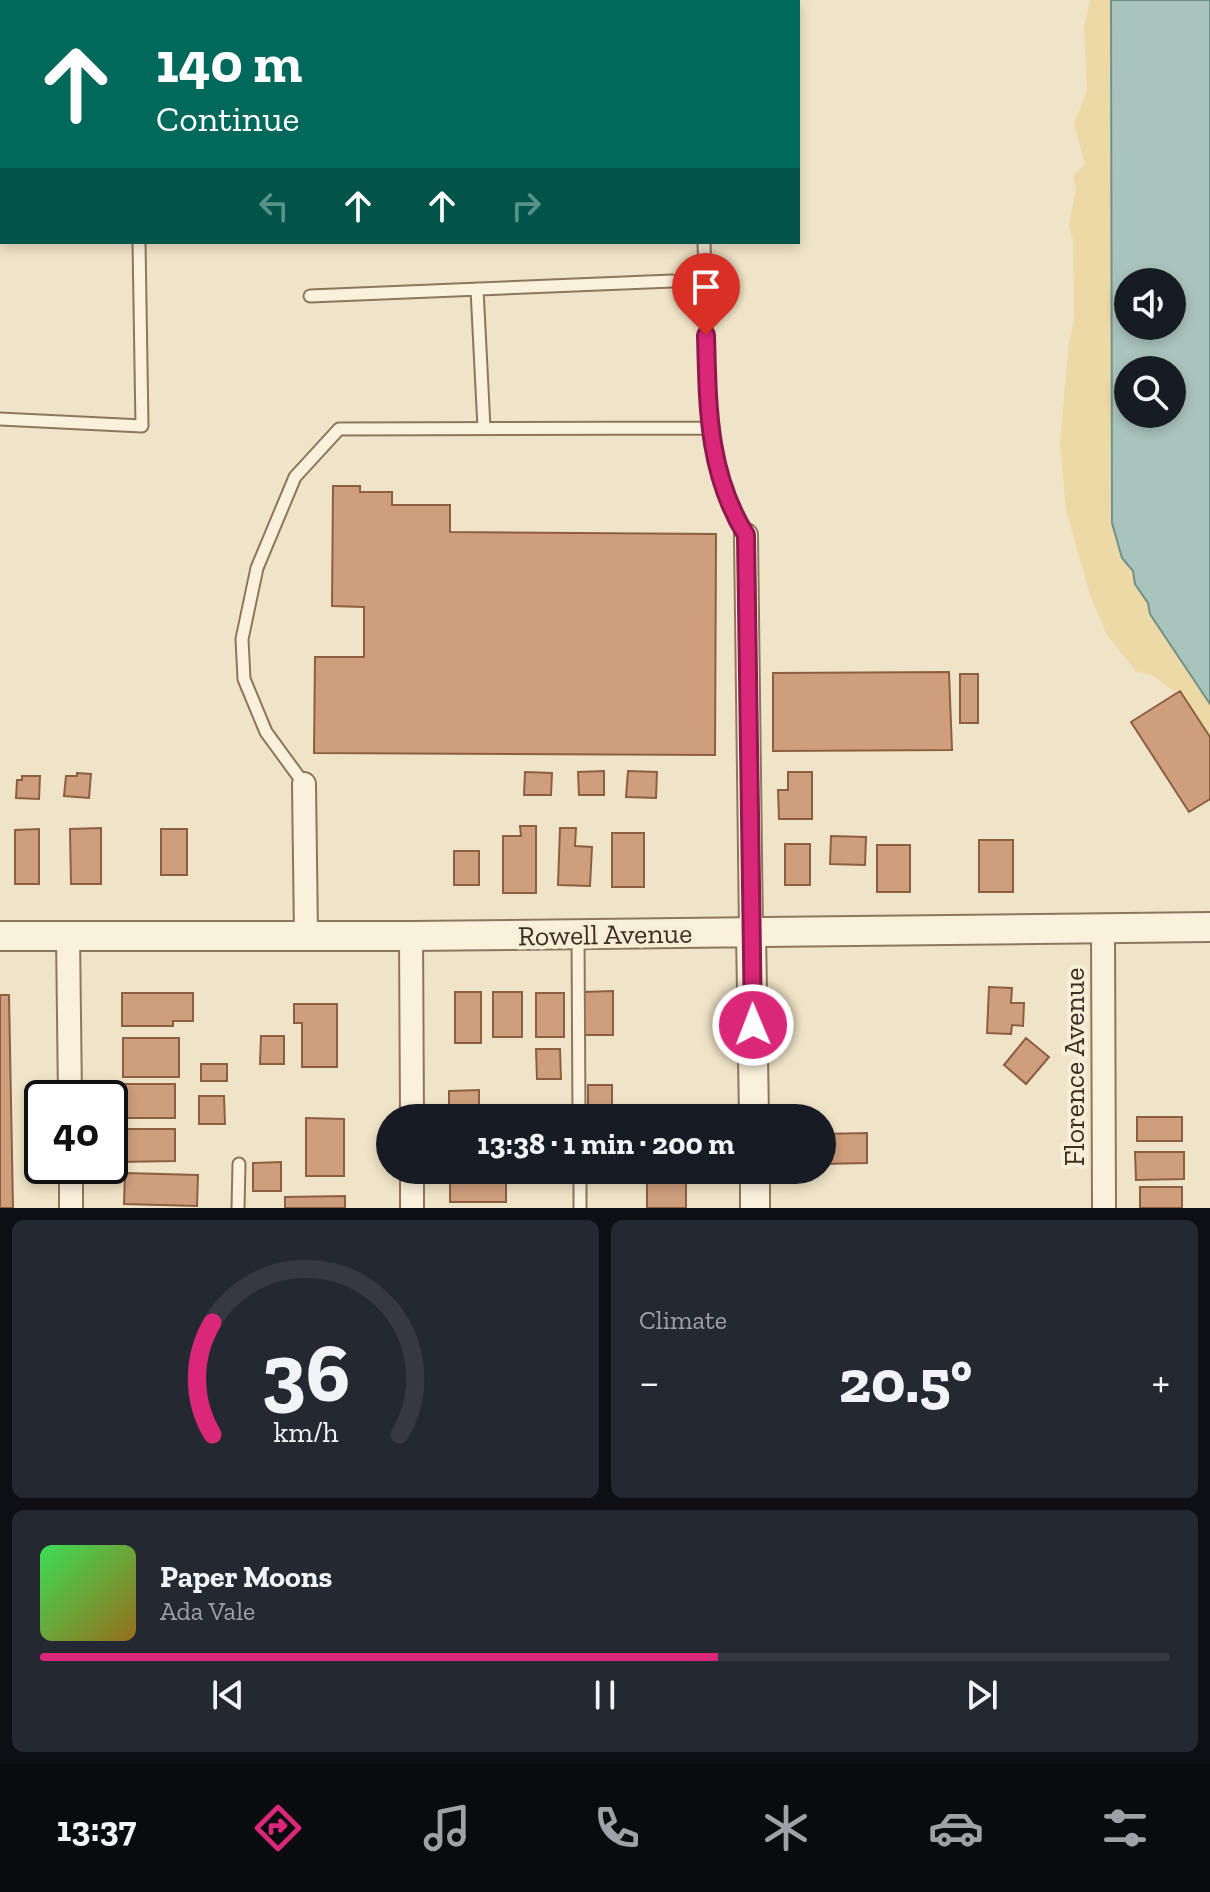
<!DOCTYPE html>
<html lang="en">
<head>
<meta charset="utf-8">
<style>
	body { margin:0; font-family:"Zilla Slab",serif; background:#242831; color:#f1f3f6; height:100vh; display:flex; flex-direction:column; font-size:30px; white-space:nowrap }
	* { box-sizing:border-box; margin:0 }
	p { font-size:26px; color:#9ea1a6 }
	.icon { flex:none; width:44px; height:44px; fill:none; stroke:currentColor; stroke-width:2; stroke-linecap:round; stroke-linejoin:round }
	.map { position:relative; height:1208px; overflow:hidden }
	.sheet { display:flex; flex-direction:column; gap:12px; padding:12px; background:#0d0f14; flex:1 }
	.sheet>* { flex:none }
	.guide { position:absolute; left:0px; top:0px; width:800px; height:244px; box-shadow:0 4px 12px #0003; background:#00695c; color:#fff; overflow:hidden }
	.fabs { position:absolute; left:1114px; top:268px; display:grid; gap:16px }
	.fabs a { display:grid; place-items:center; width:72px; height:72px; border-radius:50%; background:#171b24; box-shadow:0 4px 12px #0003; font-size:40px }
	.speed { position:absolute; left:24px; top:1080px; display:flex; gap:16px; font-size:40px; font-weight:700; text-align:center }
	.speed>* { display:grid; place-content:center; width:104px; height:104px; border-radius:50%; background:#171b24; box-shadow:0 4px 12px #0003; line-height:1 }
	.speed .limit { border:4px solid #111; border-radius:12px; background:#fff; color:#111 }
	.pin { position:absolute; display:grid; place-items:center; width:68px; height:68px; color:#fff; margin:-82px -34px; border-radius:50% 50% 50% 0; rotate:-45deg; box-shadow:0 0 8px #0007 }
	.pin .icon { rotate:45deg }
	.me { position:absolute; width:88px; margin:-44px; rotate:359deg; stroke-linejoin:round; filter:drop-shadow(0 0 6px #0008) }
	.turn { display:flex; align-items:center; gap:28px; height:168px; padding:0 24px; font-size:36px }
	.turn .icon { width:104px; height:104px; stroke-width:2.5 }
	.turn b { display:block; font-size:56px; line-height:68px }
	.lanes { display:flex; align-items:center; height:76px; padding:0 24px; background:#0003; justify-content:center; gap:40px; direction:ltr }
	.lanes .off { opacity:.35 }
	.big { font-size:60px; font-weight:700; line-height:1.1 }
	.sheet .widget { flex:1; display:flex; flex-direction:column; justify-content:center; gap:12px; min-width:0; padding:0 28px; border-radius:12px; background:#242831 }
	.sheet .dial { align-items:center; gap:0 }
	.dial svg { height:208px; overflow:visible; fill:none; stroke:#363941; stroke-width:7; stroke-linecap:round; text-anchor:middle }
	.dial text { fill:#f1f3f6; stroke:none }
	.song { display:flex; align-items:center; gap:24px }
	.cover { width:96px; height:96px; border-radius:12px; background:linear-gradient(135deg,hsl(130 70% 55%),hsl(40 70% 35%)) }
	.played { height:8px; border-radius:4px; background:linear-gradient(90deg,#db2777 60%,#363941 60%) }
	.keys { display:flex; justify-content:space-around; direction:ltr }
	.heat { display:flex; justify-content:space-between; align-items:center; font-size:44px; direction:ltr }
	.sheet .tiles { flex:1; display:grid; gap:12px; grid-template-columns:1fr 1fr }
	.widget:last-child { grid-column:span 2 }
	.trip { position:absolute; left:376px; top:1104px; width:460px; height:80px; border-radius:40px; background:#171b24; box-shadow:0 4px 12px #0003; font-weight:700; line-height:80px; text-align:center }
	.tab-bar { display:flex; height:128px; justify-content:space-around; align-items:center; background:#090b0e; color:#9ea1a6 }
	.tab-bar .icon { width:56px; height:56px }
	.tab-bar .current { color:#db2777 }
	.tab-bar b { font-size:36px; color:#f1f3f6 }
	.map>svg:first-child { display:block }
	.sand { fill:#ecd9a5 }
	.water { fill:#a9c4bc; stroke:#6f938a; stroke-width:2; fill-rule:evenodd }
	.building { fill:#cf9f7d; stroke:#8d5f41; stroke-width:2 }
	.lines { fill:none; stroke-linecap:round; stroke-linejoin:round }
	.service-casing { stroke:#8d765c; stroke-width:15 }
	.minor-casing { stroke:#8d765c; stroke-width:26 }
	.tertiary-casing { stroke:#8d765c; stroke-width:32 }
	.service { stroke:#faf1dc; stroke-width:11 }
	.minor { stroke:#faf1dc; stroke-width:22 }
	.tertiary { stroke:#faf1dc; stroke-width:28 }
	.route-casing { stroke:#8e194d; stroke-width:20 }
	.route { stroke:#db2777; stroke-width:14 }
	.labels { text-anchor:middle; stroke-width:8; stroke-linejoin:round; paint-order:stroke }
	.street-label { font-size:28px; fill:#3d2e20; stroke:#f7eed8 }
</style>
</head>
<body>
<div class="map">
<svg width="1210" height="1208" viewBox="0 0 1210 1208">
	<rect width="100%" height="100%" fill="#f0e4c8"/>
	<!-- sand -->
	<path class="sand" d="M1090,0H1122L1128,414L1210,669V735L1180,690L1174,691L1153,676L1136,671L1107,635L1090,595L1066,510L1060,443L1069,342L1074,320L1073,240L1069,226L1076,189L1073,176L1085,165L1074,123L1087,91L1084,27Z"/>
	<!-- water -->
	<path class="water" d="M1111,0H1210V704L1150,614L1148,603L1135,584L1133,571L1122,558L1112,523ZM1128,282H1172V326H1128ZM1128,370H1172V414H1128Z"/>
	<!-- building -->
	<path class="building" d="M333,486H360V492H392V505H450V532L716,534L715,755L314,753L315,657H364V607L332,606Z
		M949,672L952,750L773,751V673Z
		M960,674H978V723H960Z
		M1180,691L1210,737V799L1189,812L1131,722Z
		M604,771V795H579L578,772Z
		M628,771L657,772L656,798L626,797Z
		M525,772L552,773L551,795H524Z
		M788,772H812V819H779L778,790H788Z
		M77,773L91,774L89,798L64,796L66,776H77Z
		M22,776H40L39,799L16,798L17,780H22Z
		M520,826H536V893H503V836H521Z
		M101,828V884H71L70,829Z
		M560,828H576L575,846L592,847L590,886L558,885Z
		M39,829V884H15V830Z
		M161,829H187V875H161Z
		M612,833H644V887H612Z
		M831,836L866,837L865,865L830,864Z
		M979,840H1013V892H979Z
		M785,844H810V885H785Z
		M877,845H910V892H877Z
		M454,851H479V885H454Z
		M989,987L1012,988L1011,1003H1024L1023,1026L1012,1025L1011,1034L987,1033Z
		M613,991V1035H584L583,992Z
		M455,992H481V1043H455Z
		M493,992H522V1037H493Z
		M122,993H193V1021H173V1026H122Z
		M536,993H564V1037H536Z
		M0,995H9L13,1208H0Z
		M294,1004H337V1067H302V1023H294Z
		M261,1036H284V1064H260Z
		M123,1038H179V1077H123Z
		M1026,1038L1049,1057L1026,1084L1004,1065Z
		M536,1049H560L561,1079H537Z
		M201,1064H227V1081H201Z
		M124,1084H175V1118H124Z
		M588,1085H612V1115H588Z
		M479,1090V1118H449V1091Z
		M199,1096H224L225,1124H199Z
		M1137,1117H1182V1141H1137Z
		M306,1118L344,1119V1176H306Z
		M118,1129H175V1161L118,1162Z
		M867,1133V1163L822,1164V1134Z
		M1135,1152H1184V1179L1136,1180Z
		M281,1162V1191H253V1163Z
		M647,1170H686V1208H647Z
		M125,1173L198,1175L197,1206L124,1204Z
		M450,1177H506V1202H450Z
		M1140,1187H1182V1208H1140Z
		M345,1196V1208H285V1197Z"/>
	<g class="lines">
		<defs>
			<path id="service" d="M346,0V2
				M694,0V2
				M704,242L709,428
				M477,289L484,428
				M310,296L672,281
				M0,419L142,426L139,242
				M304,784L266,732L244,679L242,639L257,568L295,477L339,429L709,428L730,509L746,535
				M578,935L579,1118
				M580,1170V1208
				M238,1208L239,1164"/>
			<path id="minor" d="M746,535L751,932
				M304,784L306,935
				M1103,926L1104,1208
				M68,935L70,1098
				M411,936L412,1118
				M71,1166V1208
				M412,1170V1208"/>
			<path id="tertiary" d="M751,932L754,1118
				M0,936H411L1210,927
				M755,1170V1208"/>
		</defs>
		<!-- service casing -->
		<use href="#service" class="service-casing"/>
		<!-- minor casing -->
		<use href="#minor" class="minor-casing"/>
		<!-- tertiary casing -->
		<use href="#tertiary" class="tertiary-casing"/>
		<!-- service -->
		<use href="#service" class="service"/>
		<!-- minor -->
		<use href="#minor" class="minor"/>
		<!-- tertiary -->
		<use href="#tertiary" class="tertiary"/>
	</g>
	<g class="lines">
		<defs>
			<path id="route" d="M706,335C708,406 707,472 746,535L753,1025"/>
		</defs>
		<!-- route casing -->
		<use href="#route" class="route-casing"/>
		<!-- route -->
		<use href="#route" class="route"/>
	</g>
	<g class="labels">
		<!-- street labels -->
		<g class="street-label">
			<text transform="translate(605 934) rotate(-1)" y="10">Rowell Avenue</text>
			<text transform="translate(1074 1067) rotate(-90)" y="10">Florence Avenue</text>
		</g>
	</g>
</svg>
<div class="fabs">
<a><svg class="icon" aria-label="sound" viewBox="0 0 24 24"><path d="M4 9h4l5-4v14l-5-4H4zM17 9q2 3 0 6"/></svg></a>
<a><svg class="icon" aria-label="search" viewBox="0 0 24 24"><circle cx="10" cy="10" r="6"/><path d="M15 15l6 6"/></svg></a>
</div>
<div class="speed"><div class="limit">40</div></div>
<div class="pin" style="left:706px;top:335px;background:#d93025"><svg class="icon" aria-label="arrive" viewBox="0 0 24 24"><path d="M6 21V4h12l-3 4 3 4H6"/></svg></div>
<svg class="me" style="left:753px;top:1025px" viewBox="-20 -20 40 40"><circle r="17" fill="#db2777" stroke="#fff" stroke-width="3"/><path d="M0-11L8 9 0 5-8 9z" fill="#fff"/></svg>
<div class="trip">13:38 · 1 min · 200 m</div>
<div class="guide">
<div class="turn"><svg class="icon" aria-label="ahead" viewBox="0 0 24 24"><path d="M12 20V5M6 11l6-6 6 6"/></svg><div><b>140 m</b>Continue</div></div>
<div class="lanes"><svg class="icon off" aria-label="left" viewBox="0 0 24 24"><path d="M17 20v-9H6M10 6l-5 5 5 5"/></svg><svg class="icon" aria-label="ahead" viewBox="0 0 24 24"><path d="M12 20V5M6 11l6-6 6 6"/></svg><svg class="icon" aria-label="ahead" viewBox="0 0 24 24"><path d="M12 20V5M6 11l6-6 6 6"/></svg><svg class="icon off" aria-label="right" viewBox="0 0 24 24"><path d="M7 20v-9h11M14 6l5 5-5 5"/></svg></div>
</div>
</div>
<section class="sheet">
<div class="tiles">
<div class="widget dial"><svg viewBox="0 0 100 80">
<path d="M14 69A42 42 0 1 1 86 69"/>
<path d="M14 69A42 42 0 0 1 14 26" stroke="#db2777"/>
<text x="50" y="56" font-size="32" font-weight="700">36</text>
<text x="50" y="72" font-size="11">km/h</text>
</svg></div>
<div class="widget"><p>Climate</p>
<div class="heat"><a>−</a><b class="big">20.5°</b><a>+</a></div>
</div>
<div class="widget">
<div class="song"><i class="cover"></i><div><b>Paper Moons</b><p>Ada Vale</p></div></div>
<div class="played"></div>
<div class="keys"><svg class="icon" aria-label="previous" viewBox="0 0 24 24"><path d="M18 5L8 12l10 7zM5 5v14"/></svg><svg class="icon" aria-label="pause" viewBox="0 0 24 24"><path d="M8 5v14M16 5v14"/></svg><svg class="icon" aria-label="next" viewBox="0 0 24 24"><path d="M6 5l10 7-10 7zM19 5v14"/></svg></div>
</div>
</div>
</section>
<nav class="tab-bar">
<b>13:37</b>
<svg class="icon current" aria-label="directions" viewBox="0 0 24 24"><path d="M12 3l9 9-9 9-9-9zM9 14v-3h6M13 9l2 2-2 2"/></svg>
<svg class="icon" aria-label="music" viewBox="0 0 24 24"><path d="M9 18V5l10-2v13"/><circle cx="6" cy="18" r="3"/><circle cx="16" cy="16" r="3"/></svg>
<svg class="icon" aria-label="phone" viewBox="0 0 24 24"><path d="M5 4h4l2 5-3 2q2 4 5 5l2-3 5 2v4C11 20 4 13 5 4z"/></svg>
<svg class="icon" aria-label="climate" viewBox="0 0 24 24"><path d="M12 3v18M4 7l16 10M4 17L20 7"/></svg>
<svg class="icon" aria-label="car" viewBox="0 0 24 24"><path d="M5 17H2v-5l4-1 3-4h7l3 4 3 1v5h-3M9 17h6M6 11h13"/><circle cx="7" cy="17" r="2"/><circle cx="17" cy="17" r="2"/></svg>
<svg class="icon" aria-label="filters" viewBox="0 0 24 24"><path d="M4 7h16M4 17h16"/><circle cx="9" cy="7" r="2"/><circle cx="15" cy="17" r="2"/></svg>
</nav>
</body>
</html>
